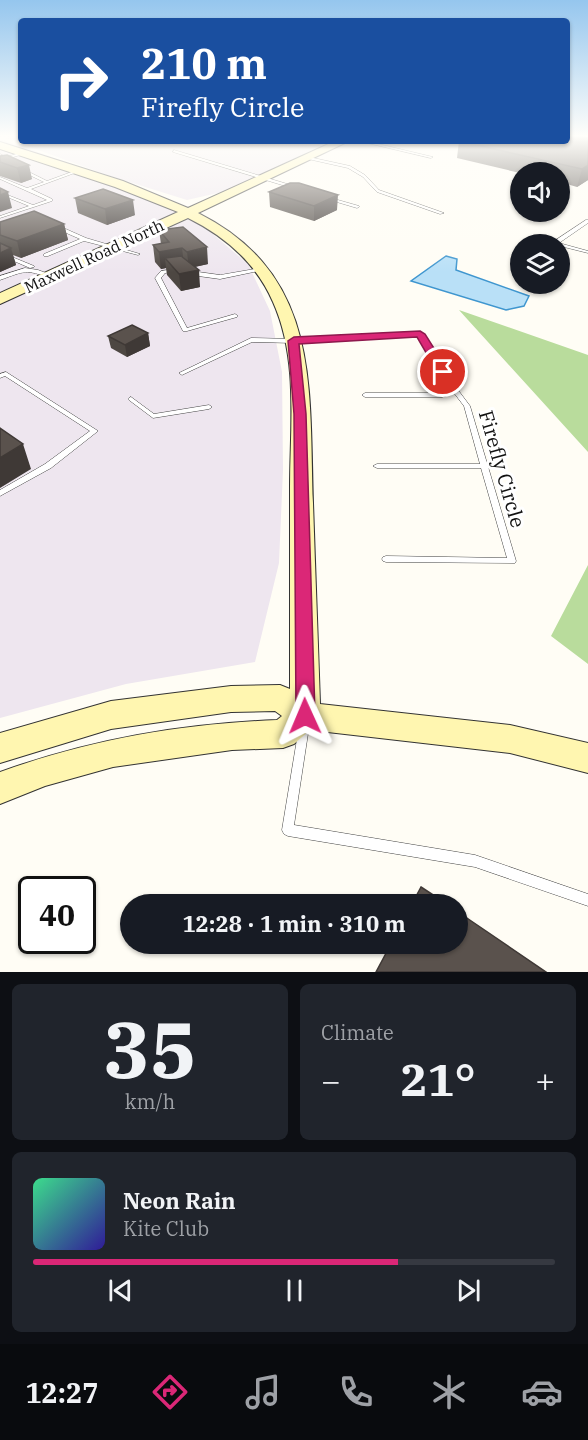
<!DOCTYPE html>
<html lang="en">
<head>
<meta charset="utf-8">
<style>
	body { margin:0; font-family:"IBM Plex Serif",serif; background:#20242c; color:#f1f3f6; height:100vh; display:flex; flex-direction:column; font-size:22px; white-space:nowrap }
	* { box-sizing:border-box; margin:0 }
	p { font-size:20px; color:#9ea1a6 }
	.icon { flex:none; width:33px; height:33px; fill:none; stroke:currentColor; stroke-width:2; stroke-linecap:round; stroke-linejoin:round }
	.map { position:relative; height:972px; overflow:hidden }
	.drawer { display:flex; flex-direction:column; gap:12px; padding:12px; background:#0d0f14; flex:1 }
	.drawer>* { flex:none }
	.top-card { position:absolute; left:18px; top:18px; width:552px; height:126px; border-radius:6px; box-shadow:0 2px 4px #0004; background:#1a4fa0; color:#fff; overflow:hidden }
	.tools { position:absolute; left:510px; top:162px; display:grid; gap:12px }
	.tools a { display:grid; place-items:center; width:60px; height:60px; border-radius:50%; background:#171b24; box-shadow:0 2px 4px #0004; font-size:30px }
	.speed { position:absolute; left:18px; top:876px; display:flex; gap:12px; font-size:30px; font-weight:700; text-align:center }
	.speed>* { display:grid; place-content:center; width:78px; height:78px; border-radius:50%; background:#171b24; box-shadow:0 2px 4px #0004; line-height:1 }
	.speed .limit { border:3px solid #111; border-radius:9px; background:#fff; color:#111 }
	.pin { position:absolute; display:grid; place-items:center; width:51px; height:51px; color:#fff; margin:-26px; border:3px solid #fff; border-radius:50%; box-shadow:0 2px 6px #0007 }
	.me { position:absolute; width:66px; margin:-33px; rotate:359deg; stroke-linejoin:round; filter:drop-shadow(0 0 4px #0008) }
	.turn { display:flex; align-items:center; gap:21px; height:126px; padding:0 24px; font-size:27px }
	.turn .icon { width:78px; height:78px; stroke-width:2.5 }
	.turn b { display:block; font-size:42px; line-height:51px }
	.big { font-size:45px; font-weight:700; line-height:1.1 }
	.drawer .card { flex:1; display:flex; flex-direction:column; justify-content:center; gap:9px; min-width:0; padding:0 21px; border-radius:9px; background:#20242c }
	.drawer .dial { align-items:center; gap:0 }
	.dial b { font-size:78px; line-height:1 }
	.song { display:flex; align-items:center; gap:18px }
	.cover { width:72px; height:72px; border-radius:9px; background:linear-gradient(135deg,hsl(150 70% 55%),hsl(250 70% 35%)) }
	.played { height:6px; border-radius:3px; background:linear-gradient(90deg,#db2777 70%,#363941 70%) }
	.keys { display:flex; justify-content:space-around; direction:ltr }
	.heat { display:flex; justify-content:space-between; align-items:center; font-size:33px; direction:ltr }
	.drawer .tiles { flex:1; display:grid; gap:12px; grid-template-columns:1fr 1fr }
	.card:last-child { grid-column:span 2 }
	.trip { position:absolute; left:120px; top:894px; width:348px; height:60px; border-radius:30px; background:#171b24; box-shadow:0 2px 4px #0004; font-weight:700; line-height:60px; text-align:center }
	.dock { display:flex; height:96px; justify-content:space-around; align-items:center; background:#090b0e; color:#9ea1a6 }
	.dock .icon { width:42px; height:42px }
	.dock .active { color:#db2777 }
	.dock b { font-size:27px; color:#f1f3f6 }
	.map>svg:first-child { display:block }
	.industrial { fill:#eee6ef }
	.forest { fill:#b9dc9c }
	.water { fill:#b9e0f7; stroke:#3f96cf; stroke-width:1.5 }
	.lines { fill:none; stroke-linecap:round; stroke-linejoin:round }
	.lane-casing { stroke:#444; stroke-width:1 }
	.secondary-casing { stroke:#333; stroke-width:2 }
	.lane { fill:#fff; fill-rule:evenodd }
	.secondary { fill:#fff6b0; fill-rule:evenodd }
	.wall { fill:#4d4742 }
	.shaded-wall { fill:#3f3936 }
	.building { fill:#5a524d; stroke:#3f3936; stroke-width:1.5 }
	.route { fill:#db2777; stroke:#8e194d; stroke-width:1.5 }
	.labels { text-anchor:middle; stroke-width:6; stroke-linejoin:round; paint-order:stroke }
	.far-street-label { font-size:16px; fill:#111; stroke:#fff }
	.street-label { font-size:20px; fill:#111; stroke:#fff }
</style>
</head>
<body>
<div class="map">
<svg width="588" height="972" viewBox="0 0 588 972">
	<rect width="100%" height="100%" fill="#fffdf5"/>
	<!-- industrial -->
	<path class="industrial" d="M0,136H21V141H330L231,190L187,200L107,175Z
		M0,139L75,165L188,213L248,264L270,311L282,372L283,470L279,563L255,662L126,684L0,718Z"/>
	<!-- forest -->
	<path class="forest" d="M459,310L588,355V452L468,320Z
		M588,565V664L551,636Z"/>
	<!-- water -->
	<path class="water" d="M446,256L457,259L456,270L529,296L524,306L506,310L411,281Z"/>
	<g class="lines">
		<defs>
			<path id="lane" d="M359,141H366L433,157L431,158Z
				M174,150L294,186L295,187L292,188L173,152Z
				M23,152L24,154L6,159L0,156V154L6,157Z
				M309,157L350,166L365,175L379,190L444,213L440,214L377,192L363,177L348,168L308,159Z
				M23,170H25L47,181L77,170L80,171L31,189L52,199V201L0,218V216L29,206L0,194V192L33,205L47,200L0,179V177L27,188L44,182L23,172Z
				M331,198L359,206V207L357,208L330,200L329,199Z
				M586,220H588V223L559,243L588,251V253L560,246V244H553V242Z
				M55,226H59L86,238L140,254L138,255L84,241L48,256H44V254L80,239L55,228Z
				M0,252L34,266V267L30,268L0,255Z
				M25,268L38,270L54,276L51,278C25,269 25,271 0,280V276Z
				M261,268H263V270L220,279L191,275L188,273L191,271L220,275Z
				M176,269L178,270V271L165,273L161,278L187,328L235,314L238,316L237,317L187,331H183L155,278L161,271Z
				M420,332L423,334L458,390L470,406L516,561L515,563L386,562L383,561L382,559L383,557L386,556L507,558L481,468H377L373,466L377,464H480L464,406L454,393L442,397H365L362,395L365,393H442L451,390L418,336L294,343L252,342L184,374L182,375L179,373L251,338L294,339Z
				M6,372L98,431L51,468L0,496V490L45,464L90,431L5,376L0,378V374Z
				M131,397L154,414L209,405L212,407L209,409L153,418L129,400L128,399L129,398Z
				M304,722L308,724L309,727L294,825L475,855L588,894V906L475,867L288,836L284,834L282,830L299,727L300,724Z"/>
			<path id="secondary" d="M335,141H349L198,213C321,275 309,385 313,503C315,570 318,637 320,704L510,725L588,743V773L510,753L310,730L294,744L283,748L232,750L113,767L45,786L0,804V772C92,739 180,724 277,720L282,716L275,711L231,712L111,729L0,763V733L111,701L231,686L280,685L290,689C290,622 290,554 290,487C290,427 299,360 273,302C256,263 226,237 188,218L0,304V293L178,212L115,187L0,149V142L123,181L188,208Z"/>
		</defs>
		<!-- lane casing -->
		<use href="#lane" class="lane-casing"/>
		<!-- secondary casing -->
		<use href="#secondary" class="secondary-casing"/>
		<!-- lane -->
		<use href="#lane" class="lane"/>
		<!-- secondary -->
		<use href="#secondary" class="secondary"/>
	</g>
	<!-- wall -->
	<path class="wall" d="M588,138V180L577,187L560,182V172L520,173L457,158L459,141Z
		M7,155L32,179L21,183L0,176V156Z
		M269,192L337,210L314,221L270,207Z
		M75,198L135,215L107,225L78,213Z
		M0,222L64,224L68,240L21,258L13,255L16,265L0,272Z
		M159,230L208,264L195,267L200,287L181,291L167,275L166,268L161,269L155,262L153,245L161,244Z
		M148,333L150,346L127,357L111,348L108,336Z"/>
	<!-- shaded-wall -->
	<path class="shaded-wall" d="M29,165L32,179L21,183L17,168Z
		M588,165V180L577,187L582,169Z
		M8,192L12,208L0,212V195Z
		M338,195L337,210L314,221V206Z
		M133,200L135,215L107,225L105,209Z
		M64,224L68,240L21,258L17,241Z
		M207,247L208,264L189,268L187,252Z
		M11,248L16,265L0,272V253Z
		M182,248L184,265L165,258L166,268L161,269L159,252Z
		M199,270L200,287L181,291L179,274Z
		M148,333L150,346L127,357L125,345Z
		M23,444L31,469L0,488V458Z"/>
	<!-- building -->
	<path class="building" d="M567,136H578L588,138V165L582,169L459,141H567Z
		M7,155L29,165L17,168L0,162V156Z
		M290,183H299L338,195L314,206L269,192Z
		M0,188L8,192L0,195Z
		M103,189L133,200L105,209L75,198Z
		M34,211L64,224L17,241L0,235V222Z
		M183,227L207,247L187,252L182,248L159,252L153,245L169,242L159,230Z
		M0,243L11,248L0,253Z
		M181,256L199,270L179,274L165,258Z
		M132,325L148,333L125,345L108,336Z
		M0,428L23,444L0,458Z
		M421,887L447,904H412Z
		M458,912L546,972H376L391,944H458Z"/>
	<!-- sky -->
	<linearGradient id="sky" x2="0" y2="1"><stop stop-color="#95c6ee"/><stop offset="0.5" stop-color="#fffefa"/><stop offset="1" stop-color="#fffefa" stop-opacity="0"/></linearGradient>
	<rect width="588" height="272" fill="url(#sky)"/>
	<!-- route -->
	<path class="route" d="M420,331L425,334L449,372L447,375H439L417,337L299,344L306,414L315,716L312,722L305,725L299,722L296,716L294,414L288,341L294,337Z"/>
	<g class="labels">
		<!-- far-street labels -->
		<g class="far-street-label">
			<text transform="translate(94 256) rotate(-25)" y="6">Maxwell Road North</text>
		</g>
		<!-- street labels -->
		<g class="street-label">
			<text transform="translate(502 469) rotate(74)" y="7">Firefly Circle</text>
		</g>
	</g>
</svg>
<div class="tools">
<a><svg class="icon" aria-label="sound" viewBox="0 0 24 24"><path d="M4 9h4l5-4v14l-5-4H4zM17 9q2 3 0 6"/></svg></a>
<a><svg class="icon" aria-label="layers" viewBox="0 0 24 24"><path d="M12 4l9 5-9 5-9-5zM3 14l9 5 9-5"/></svg></a>
</div>
<div class="speed"><div class="limit">40</div></div>
<div class="pin" style="left:443px;top:372px;background:#d93025"><svg class="icon" aria-label="arrive" viewBox="0 0 24 24"><path d="M6 21V4h12l-3 4 3 4H6"/></svg></div>
<svg class="me" style="left:305px;top:716px" viewBox="-20 -20 40 40"><path d="M0-17L14 15 0 8-14 15z" fill="#db2777" stroke="#fff" stroke-width="4"/></svg>
<div class="trip">12:28 · 1 min · 310 m</div>
<div class="top-card">
<div class="turn"><svg class="icon" aria-label="right" viewBox="0 0 24 24"><path d="M7 20v-9h11M14 6l5 5-5 5"/></svg><div><b>210 m</b>Firefly Circle</div></div>
</div>
</div>
<section class="drawer">
<div class="tiles">
<div class="card dial"><b>35</b><p>km/h</p></div>
<div class="card"><p>Climate</p>
<div class="heat"><a>−</a><b class="big">21°</b><a>+</a></div>
</div>
<div class="card">
<div class="song"><i class="cover"></i><div><b>Neon Rain</b><p>Kite Club</p></div></div>
<div class="played"></div>
<div class="keys"><svg class="icon" aria-label="previous" viewBox="0 0 24 24"><path d="M18 5L8 12l10 7zM5 5v14"/></svg><svg class="icon" aria-label="pause" viewBox="0 0 24 24"><path d="M8 5v14M16 5v14"/></svg><svg class="icon" aria-label="next" viewBox="0 0 24 24"><path d="M6 5l10 7-10 7zM19 5v14"/></svg></div>
</div>
</div>
</section>
<nav class="dock">
<b>12:27</b>
<svg class="icon active" aria-label="directions" viewBox="0 0 24 24"><path d="M12 3l9 9-9 9-9-9zM9 14v-3h6M13 9l2 2-2 2"/></svg>
<svg class="icon" aria-label="music" viewBox="0 0 24 24"><path d="M9 18V5l10-2v13"/><circle cx="6" cy="18" r="3"/><circle cx="16" cy="16" r="3"/></svg>
<svg class="icon" aria-label="phone" viewBox="0 0 24 24"><path d="M5 4h4l2 5-3 2q2 4 5 5l2-3 5 2v4C11 20 4 13 5 4z"/></svg>
<svg class="icon" aria-label="climate" viewBox="0 0 24 24"><path d="M12 3v18M4 7l16 10M4 17L20 7"/></svg>
<svg class="icon" aria-label="car" viewBox="0 0 24 24"><path d="M5 17H2v-5l4-1 3-4h7l3 4 3 1v5h-3M9 17h6M6 11h13"/><circle cx="7" cy="17" r="2"/><circle cx="17" cy="17" r="2"/></svg>
</nav>
</body>
</html>
